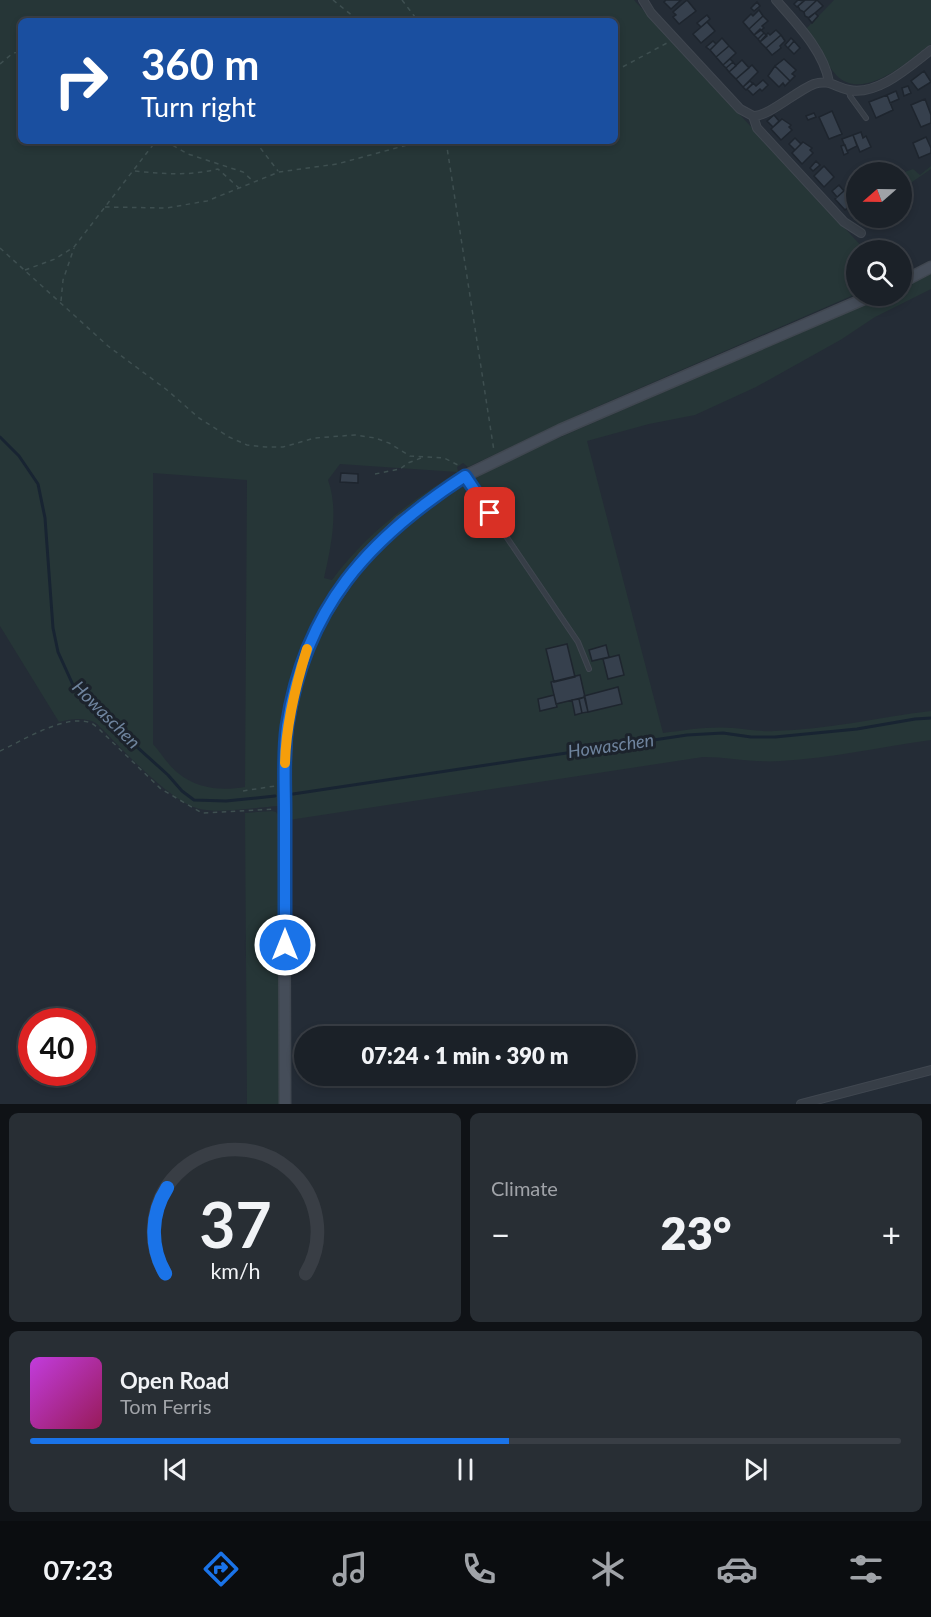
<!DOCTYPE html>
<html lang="en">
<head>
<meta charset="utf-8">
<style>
	body { margin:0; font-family:Lato,sans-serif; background:#282e34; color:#f1f3f6; height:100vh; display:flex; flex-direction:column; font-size:22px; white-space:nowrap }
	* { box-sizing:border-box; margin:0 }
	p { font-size:20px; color:#a0a3a8 }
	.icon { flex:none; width:33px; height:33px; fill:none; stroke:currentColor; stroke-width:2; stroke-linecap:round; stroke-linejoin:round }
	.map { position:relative; height:1104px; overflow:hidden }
	.side { display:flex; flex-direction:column; gap:9px; padding:9px; background:#0f1216; flex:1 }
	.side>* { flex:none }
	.top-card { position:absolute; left:18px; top:18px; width:600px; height:126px; border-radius:9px; box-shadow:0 3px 9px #0003,0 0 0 2px #393e45; background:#1a4fa0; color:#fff; overflow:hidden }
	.needle { width:39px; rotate:250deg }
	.tools { position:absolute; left:846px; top:162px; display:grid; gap:12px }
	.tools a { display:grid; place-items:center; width:66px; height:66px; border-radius:50%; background:#1b2128; box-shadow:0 3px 9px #0003,0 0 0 2px #393e45; font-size:30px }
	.speed { position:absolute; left:18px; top:1008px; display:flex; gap:12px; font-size:30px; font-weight:700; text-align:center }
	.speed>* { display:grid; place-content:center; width:78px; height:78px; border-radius:50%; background:#1b2128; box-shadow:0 3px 9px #0003,0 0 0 2px #393e45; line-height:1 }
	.speed .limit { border:9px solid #d22; background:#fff; color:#111 }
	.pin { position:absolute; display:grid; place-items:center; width:51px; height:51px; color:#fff; margin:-26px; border-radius:12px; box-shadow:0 3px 9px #0006 }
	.me { position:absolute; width:66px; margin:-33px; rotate:0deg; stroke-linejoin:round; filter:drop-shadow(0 0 4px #0008) }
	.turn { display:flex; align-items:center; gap:21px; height:126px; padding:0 24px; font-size:27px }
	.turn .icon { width:78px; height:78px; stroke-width:2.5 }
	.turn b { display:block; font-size:42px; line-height:51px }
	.big { font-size:45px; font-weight:800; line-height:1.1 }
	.side .card { flex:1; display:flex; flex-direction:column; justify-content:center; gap:9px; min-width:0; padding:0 21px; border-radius:9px; background:#282e34 }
	.side .dial { align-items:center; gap:0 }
	.dial svg { height:156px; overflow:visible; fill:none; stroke:#393e45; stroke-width:7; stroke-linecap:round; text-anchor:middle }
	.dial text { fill:#f1f3f6; stroke:none }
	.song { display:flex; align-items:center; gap:18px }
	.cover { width:72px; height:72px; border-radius:9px; background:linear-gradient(135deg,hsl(290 70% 55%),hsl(330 70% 35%)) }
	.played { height:6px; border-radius:3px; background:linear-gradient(90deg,#1a73e8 55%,#393e45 55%) }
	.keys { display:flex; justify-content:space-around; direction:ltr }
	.heat { display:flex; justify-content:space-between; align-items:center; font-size:33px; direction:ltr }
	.side .tiles { flex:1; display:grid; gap:9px; grid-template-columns:1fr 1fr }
	.card:last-child { grid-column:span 2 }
	.trip { position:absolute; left:294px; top:1026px; width:342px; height:60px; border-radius:30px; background:#1b2128; box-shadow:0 3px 9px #0003,0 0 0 2px #393e45; font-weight:800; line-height:60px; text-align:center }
	.tabs { display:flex; height:96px; justify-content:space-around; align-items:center; background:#0b0d10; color:#a0a3a8 }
	.tabs .icon { width:42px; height:42px }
	.tabs .current { color:#1a73e8 }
	.tabs b { font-size:27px; color:#f1f3f6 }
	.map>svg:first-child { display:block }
	.green { fill:#263637; fill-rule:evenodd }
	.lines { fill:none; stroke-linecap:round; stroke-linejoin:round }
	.stream { stroke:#182432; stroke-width:3 }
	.building { fill:#36404d; stroke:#1e252e; stroke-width:1.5 }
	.lane-casing { stroke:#404750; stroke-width:6 }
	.street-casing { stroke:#404750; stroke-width:10 }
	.secondary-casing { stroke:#404750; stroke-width:13 }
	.path { stroke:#3e4f50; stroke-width:1.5; stroke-dasharray:4.5 4.5; stroke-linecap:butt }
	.lane { stroke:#373e47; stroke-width:4 }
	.street { stroke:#373e47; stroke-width:8 }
	.secondary { stroke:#454d59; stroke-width:10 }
	.route-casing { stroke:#114b97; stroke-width:15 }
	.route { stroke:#1a73e8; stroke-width:10 }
	.slow { stroke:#f59e0b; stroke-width:10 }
	.labels { text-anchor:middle; stroke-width:6; stroke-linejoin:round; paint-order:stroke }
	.water-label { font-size:18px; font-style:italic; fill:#6f849e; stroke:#1c232c }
</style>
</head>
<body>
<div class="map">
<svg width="931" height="1104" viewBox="0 0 931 1104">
	<rect width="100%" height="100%" fill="#242c36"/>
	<!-- green -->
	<path class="green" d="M0,0H634L865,250H856V294L585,412L468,467L463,463L457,467L459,476L354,564L338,583L325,604L299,659L279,806C257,807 220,814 200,809C169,802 120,746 96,723C84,717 72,719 59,722L0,626ZM21,21H615V141H21ZM340,464L457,472C409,502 366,534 332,580L324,578C331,547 339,510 328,480ZM153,473L247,480L245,787C222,791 197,789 178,773C168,765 161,753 153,744Z
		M834,0H931V44C910,60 864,102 837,76C825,63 816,44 806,29Z
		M931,166V169L902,189V173L913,169L920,175Z
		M931,274V289L875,317L842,339L756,387L695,415L649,424L587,441L663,733C686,730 710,726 733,728C747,729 760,732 774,731C827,730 879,717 931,711V740C881,747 831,758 781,761C754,763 729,757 703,757L289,820C290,796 289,771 291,747C292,735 295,723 297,711C321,581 406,511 519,455L885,296H902V288Z
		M272,811L276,812L279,816L280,1104H247L245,813Z"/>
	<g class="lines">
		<!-- stream -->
		<path class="stream" d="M0,437L19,456L38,484L45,518L53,628L58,652L73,685L96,710L168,775L182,791L194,800L226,801L275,796
			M293,794L687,735L723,733L751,737H775L857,729L915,719L931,718"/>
	</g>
	<!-- building -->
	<path class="building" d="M666,0H681L671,9L664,2Z
		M687,0L696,11L679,24L673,17L676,15L673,12Z
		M798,0L804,1L797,7L794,4Z
		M805,0H817L804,12L800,10L798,6Z
		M817,0L823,6L809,18L805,16L804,12Z
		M757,2L760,6L754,11L751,8Z
		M759,10L763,16L749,29L743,22L751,14L753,16Z
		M815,13L818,16L812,23L808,18Z
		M707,15L710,19L701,27L697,23Z
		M763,16L768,21L762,26L764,28L754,35L749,29Z
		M707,22L715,31L701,43L693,34Z
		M760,29L764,33L758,39L754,35Z
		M776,30L781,35L766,48L760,42L768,33L770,35Z
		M764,33L767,36L760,42L758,39Z
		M781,35L785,41L780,46L781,48L772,55L766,48Z
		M722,38L729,46L716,57L710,50Z
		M791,38L794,41L788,48L785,45Z
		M713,41L716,44L710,50L706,47Z
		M794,41L800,48L794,54L788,48Z
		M729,46L736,53L723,65L716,57Z
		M730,59L733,62L726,68L723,65Z
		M784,59L796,70L792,74L795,76L790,81L775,66Z
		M742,60L749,68L736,79L729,72Z
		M733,62L736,66L729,72L726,68Z
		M752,65L758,72L743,87L736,79Z
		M775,66L790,81L785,86L783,83L779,87L768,76Z
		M924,71L931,82L918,90L911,81Z
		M763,80L768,85L762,91L760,89L753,95L747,89L753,83L756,86Z
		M750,81L753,84L746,90L743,87Z
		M908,86L911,93L904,96L902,88Z
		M896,91L899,99L890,103L887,95Z
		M887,95L893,110L876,118L869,102Z
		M925,99L931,115V123L921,127L911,105Z
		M832,111L842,134L829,139L819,117Z
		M814,113L816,117L808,120L806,116Z
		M774,115L779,121L773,127L767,121Z
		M782,119L791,125L789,127L792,130L781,140L771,129Z
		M861,132L863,138L866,136L871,147L860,152L853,135Z
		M853,135L857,146L847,151L842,139Z
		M926,137L931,148V153L919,158L913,143Z
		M795,138L801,144L795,150L789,144Z
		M803,142L812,148L810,150L813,153L802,164L792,153Z
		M845,145L848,153L844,155L841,146Z
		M816,161L820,165L813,171L810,168Z
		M824,166L834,177L824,187L814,176Z
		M839,185L844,191L837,197L832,191Z
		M846,189L856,200L845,210L835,199Z
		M341,473L358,474V483L340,482Z
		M567,644L575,677L554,682L546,649Z
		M606,645L609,657L592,661L589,650Z
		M619,655L624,675L608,679L603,659Z
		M580,675L585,697L556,704L551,682Z
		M618,687L622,704L588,712L584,696Z
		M554,695L557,707L540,711L538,699Z
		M585,697L588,712L582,713L579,699Z
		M579,699L582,713L575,715L572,700Z"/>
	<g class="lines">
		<defs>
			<path id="lane" d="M849,91L850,96L866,118
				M465,476L578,642L589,669"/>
			<path id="street" d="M643,0L651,13L740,109L753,116C768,117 796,91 814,84C829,79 835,87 849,90C878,96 910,66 931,50
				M776,0C796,23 824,51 829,82
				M753,116L757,128L844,222L861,233
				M801,1104L931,1070"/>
			<path id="secondary" d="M902,282L931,267
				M285,1104L284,796L287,728L295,688L307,649L325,614L352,573L364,557L401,521L465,476L560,430L871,296"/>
		</defs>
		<!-- lane casing -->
		<use href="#lane" class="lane-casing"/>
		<!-- street casing -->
		<use href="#street" class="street-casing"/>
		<!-- secondary casing -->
		<use href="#secondary" class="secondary-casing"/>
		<!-- path -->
		<path class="path" d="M333,0L359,21
			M402,0L418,21
			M0,64L13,53L21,52
			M615,71L667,43
			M165,141L188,154L243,172L253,181
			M255,141L278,171
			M446,141L494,451
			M135,171C163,174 190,176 218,169L239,188
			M105,207L166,208L207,201L279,172L337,164L422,141
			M0,248L108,346L167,390L199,418L229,437L247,445L266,447H283L315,438L355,435L375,438L389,443L410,456L444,458L460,466
			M25,270L55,259L74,247L156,141
			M61,301L63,280L74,248
			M375,474L400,469L408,463L421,458
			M0,751C22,741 66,713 91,723C95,725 99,729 102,732L161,789L202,813L275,809
			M243,791L275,786"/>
		<!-- lane -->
		<use href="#lane" class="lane"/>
		<!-- street -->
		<use href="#street" class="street"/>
		<!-- secondary -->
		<use href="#secondary" class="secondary"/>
	</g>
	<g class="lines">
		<defs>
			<path id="route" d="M285,945C285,901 285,857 285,813C285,784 283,755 287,726C305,608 368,539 465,476L490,513"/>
		</defs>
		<!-- route casing -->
		<use href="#route" class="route-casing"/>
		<!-- route -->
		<use href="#route" class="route"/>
		<!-- slow -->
		<path class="slow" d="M285,763C286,724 295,687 307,649"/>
	</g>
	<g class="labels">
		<!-- water labels -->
		<g class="water-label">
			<text transform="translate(106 715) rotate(45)" y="6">Howaschen</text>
			<text transform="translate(611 746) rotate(-8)" y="6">Howaschen</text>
		</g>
	</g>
</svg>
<div class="tools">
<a><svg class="needle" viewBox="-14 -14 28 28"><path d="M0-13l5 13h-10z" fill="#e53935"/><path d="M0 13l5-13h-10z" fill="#a0a3a8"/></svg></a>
<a><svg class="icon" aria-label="search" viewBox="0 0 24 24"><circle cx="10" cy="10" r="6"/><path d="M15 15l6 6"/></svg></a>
</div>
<div class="speed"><div class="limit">40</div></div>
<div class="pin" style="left:490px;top:513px;background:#d93025"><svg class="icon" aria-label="arrive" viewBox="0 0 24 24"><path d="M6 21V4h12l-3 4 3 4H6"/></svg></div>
<svg class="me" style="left:285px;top:945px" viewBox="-20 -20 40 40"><circle r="17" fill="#1a73e8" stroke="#fff" stroke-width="3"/><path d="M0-11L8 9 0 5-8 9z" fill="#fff"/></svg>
<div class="trip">07:24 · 1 min · 390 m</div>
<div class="top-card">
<div class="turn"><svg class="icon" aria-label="right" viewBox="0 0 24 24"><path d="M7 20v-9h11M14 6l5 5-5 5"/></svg><div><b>360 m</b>Turn right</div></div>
</div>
</div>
<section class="side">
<div class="tiles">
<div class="card dial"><svg viewBox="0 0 100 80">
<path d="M14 69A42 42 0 1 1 86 69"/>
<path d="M14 69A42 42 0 0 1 15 25" stroke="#1a73e8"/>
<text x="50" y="56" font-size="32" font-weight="700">37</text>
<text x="50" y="72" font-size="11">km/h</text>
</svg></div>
<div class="card"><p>Climate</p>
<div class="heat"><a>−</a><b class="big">23°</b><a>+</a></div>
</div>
<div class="card">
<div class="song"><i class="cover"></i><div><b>Open Road</b><p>Tom Ferris</p></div></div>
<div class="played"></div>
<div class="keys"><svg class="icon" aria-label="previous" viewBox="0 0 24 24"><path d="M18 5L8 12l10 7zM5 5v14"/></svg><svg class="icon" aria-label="pause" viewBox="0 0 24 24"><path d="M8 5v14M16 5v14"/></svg><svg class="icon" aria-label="next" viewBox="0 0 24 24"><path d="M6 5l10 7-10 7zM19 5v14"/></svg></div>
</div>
</div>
</section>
<nav class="tabs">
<b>07:23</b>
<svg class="icon current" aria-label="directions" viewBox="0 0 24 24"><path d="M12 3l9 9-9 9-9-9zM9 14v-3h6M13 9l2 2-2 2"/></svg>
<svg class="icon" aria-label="music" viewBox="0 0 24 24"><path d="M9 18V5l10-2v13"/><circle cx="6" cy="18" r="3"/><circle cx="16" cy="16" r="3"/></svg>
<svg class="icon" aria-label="phone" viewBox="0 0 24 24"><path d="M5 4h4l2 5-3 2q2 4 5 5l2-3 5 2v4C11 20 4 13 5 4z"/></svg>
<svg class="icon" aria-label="climate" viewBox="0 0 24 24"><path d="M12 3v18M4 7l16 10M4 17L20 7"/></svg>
<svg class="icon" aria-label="car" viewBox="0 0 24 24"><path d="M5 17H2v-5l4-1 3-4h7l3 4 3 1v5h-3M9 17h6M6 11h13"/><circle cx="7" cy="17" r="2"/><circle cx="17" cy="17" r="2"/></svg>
<svg class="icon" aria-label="filters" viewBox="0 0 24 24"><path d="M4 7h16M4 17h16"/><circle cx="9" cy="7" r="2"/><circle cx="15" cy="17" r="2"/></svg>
</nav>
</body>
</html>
